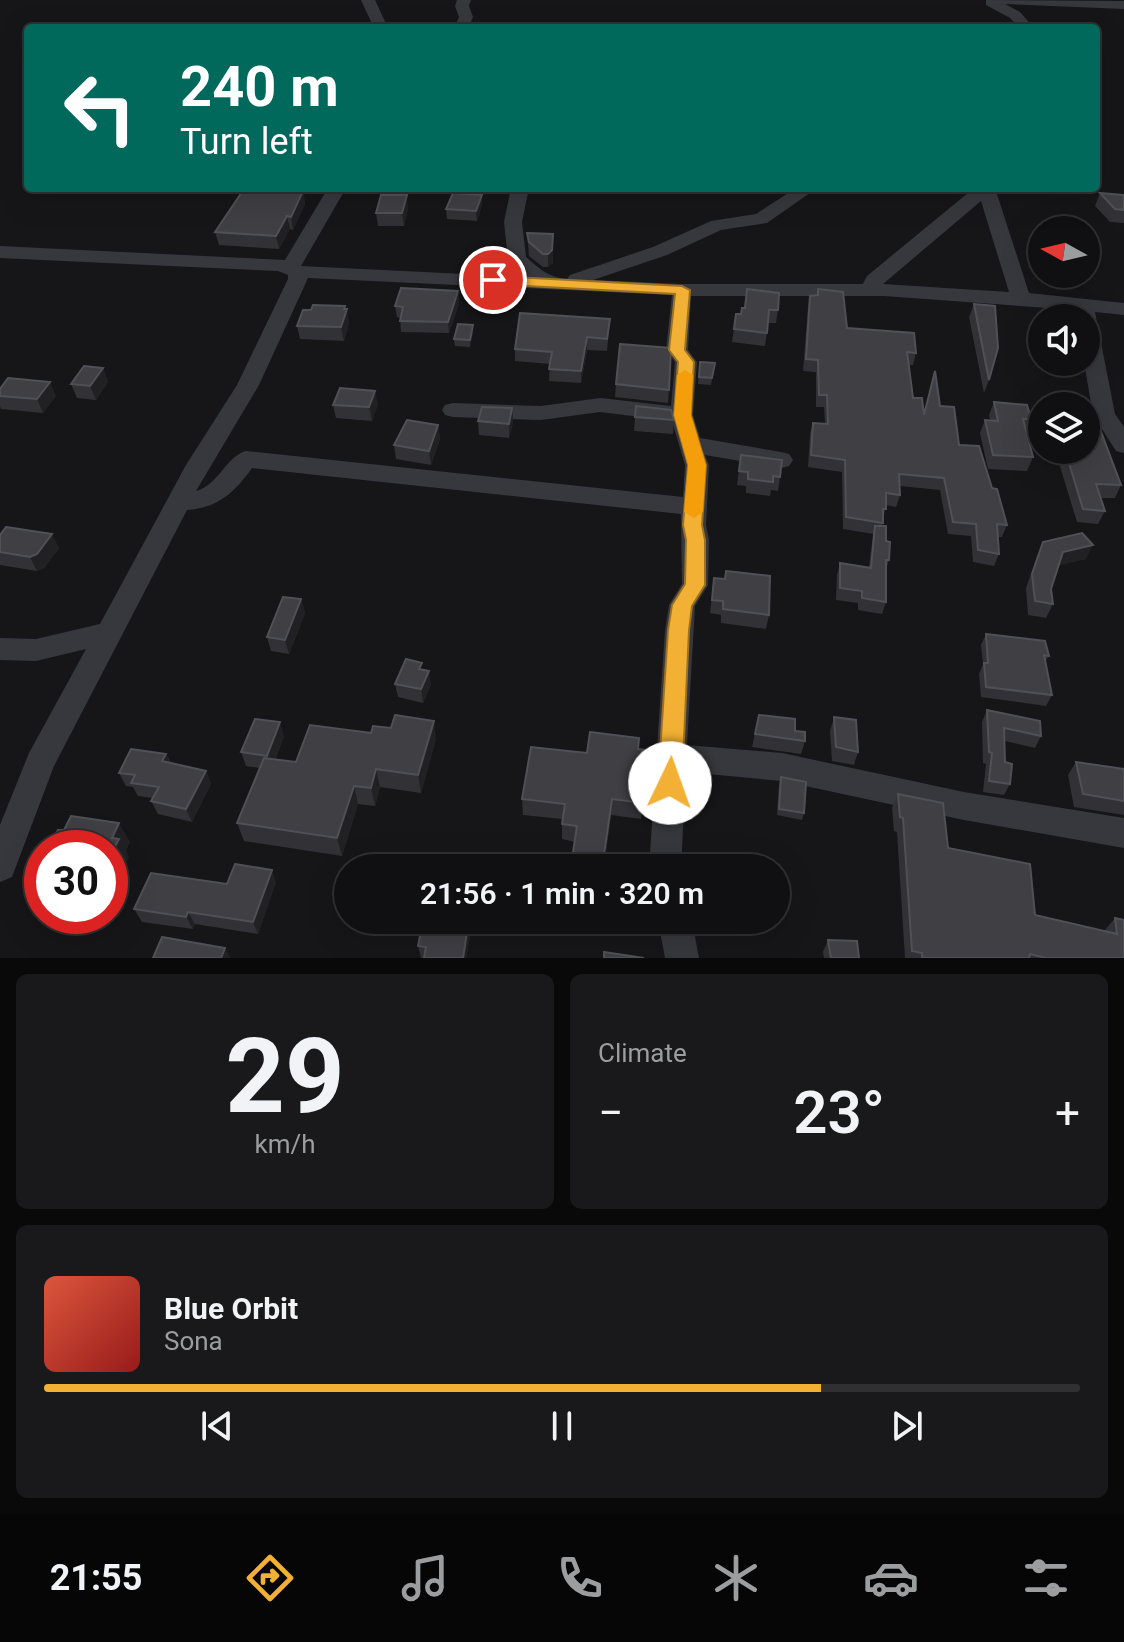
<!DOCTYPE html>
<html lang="en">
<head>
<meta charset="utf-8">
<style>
	body { margin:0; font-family:Roboto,sans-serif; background:#19191b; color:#f1f3f6; height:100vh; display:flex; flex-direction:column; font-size:30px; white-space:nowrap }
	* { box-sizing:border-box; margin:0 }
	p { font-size:26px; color:#9c9d9f }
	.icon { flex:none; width:44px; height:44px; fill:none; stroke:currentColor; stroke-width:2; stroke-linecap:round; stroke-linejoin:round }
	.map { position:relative; height:958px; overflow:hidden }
	.panel { display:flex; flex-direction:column; gap:16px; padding:16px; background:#09090a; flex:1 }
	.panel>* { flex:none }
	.top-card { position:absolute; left:24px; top:24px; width:1076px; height:168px; border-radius:8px; box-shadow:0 8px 32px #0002,0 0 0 2px #303032; background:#00695c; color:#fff; overflow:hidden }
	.needle { width:52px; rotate:278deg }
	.fabs { position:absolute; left:1028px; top:216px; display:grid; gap:16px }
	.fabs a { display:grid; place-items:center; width:72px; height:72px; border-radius:50%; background:#101012; box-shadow:0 8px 32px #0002,0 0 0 2px #303032; font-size:40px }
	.speed { position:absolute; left:24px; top:830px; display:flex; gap:16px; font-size:40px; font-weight:700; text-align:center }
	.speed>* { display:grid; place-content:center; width:104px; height:104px; border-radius:50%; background:#101012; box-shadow:0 8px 32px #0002,0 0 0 2px #303032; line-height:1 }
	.speed .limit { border:12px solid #d22; background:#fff; color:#111 }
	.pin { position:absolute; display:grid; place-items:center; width:68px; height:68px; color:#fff; margin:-34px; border:4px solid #fff; border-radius:50%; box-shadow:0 2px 8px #0007 }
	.me { position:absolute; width:88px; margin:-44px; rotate:3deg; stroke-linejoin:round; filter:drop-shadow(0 0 6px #0008) }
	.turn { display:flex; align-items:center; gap:28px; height:168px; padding:0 24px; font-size:36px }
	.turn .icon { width:104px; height:104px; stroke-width:2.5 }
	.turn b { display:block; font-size:56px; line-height:68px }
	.big { font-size:60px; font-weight:600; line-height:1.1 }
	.panel .card { flex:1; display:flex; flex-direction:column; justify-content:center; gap:12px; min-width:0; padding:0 28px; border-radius:12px; background:#19191b }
	.panel .dial { align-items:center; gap:0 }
	.dial b { font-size:104px; line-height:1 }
	.song { display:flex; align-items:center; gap:24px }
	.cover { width:96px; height:96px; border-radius:12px; background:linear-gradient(135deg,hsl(10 70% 55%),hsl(0 70% 35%)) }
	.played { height:8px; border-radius:4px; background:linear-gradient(90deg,#f2b134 75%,#303032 75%) }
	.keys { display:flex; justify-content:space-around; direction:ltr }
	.heat { display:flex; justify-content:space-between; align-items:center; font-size:44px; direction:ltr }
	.panel .tiles { flex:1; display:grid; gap:16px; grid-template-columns:1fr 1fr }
	.card:last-child { grid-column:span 2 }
	.trip { position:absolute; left:334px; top:854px; width:456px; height:80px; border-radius:40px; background:#101012; box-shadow:0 8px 32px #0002,0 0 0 2px #303032; font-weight:600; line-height:80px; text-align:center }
	.tab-bar { display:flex; height:128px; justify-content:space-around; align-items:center; background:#060607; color:#9c9d9f }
	.tab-bar .icon { width:56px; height:56px }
	.tab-bar .selected { color:#f2b134 }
	.tab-bar b { font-size:36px; color:#f1f3f6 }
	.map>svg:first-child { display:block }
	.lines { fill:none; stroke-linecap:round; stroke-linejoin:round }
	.minor { fill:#37383d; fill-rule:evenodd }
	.wall { fill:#323236 }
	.shaded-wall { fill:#212124 }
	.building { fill:#3f3f44; stroke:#4f5156; stroke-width:2 }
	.route { fill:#f2b134; stroke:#9d7322; stroke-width:2 }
	.slow { fill:#f59e0b }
</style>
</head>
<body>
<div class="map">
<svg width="1124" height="958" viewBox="0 0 1124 958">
	<rect width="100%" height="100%" fill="#161618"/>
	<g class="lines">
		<!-- minor -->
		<path class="minor" d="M361,0H375L388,28H374Z
			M457,0H471L469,6L473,17L468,28H454L459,17L455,6Z
			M986,0L1124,1V9L1005,4L1020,12L1034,28H1020L1010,18L986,5Z
			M328,188H346L301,266L525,277L508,259L504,222L511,188H529L522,222L526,257C539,269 550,278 567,279L570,275L653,247L711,221L756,214L796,188H817L767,223L721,230L667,255L593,280L682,284H863L867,276L974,188H995L1029,293L1124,303V315L1095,312L1115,414L1124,427V453L1116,451L1093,415L1084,362L1086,318H1076L1075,310L884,296H691L688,350L697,362L693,415L700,438L781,452L789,454L793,460L789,466L781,468L705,455L709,465L706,525L709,540L708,585L695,606L687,745L782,753L964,792L1124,818V848L964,820L782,781L686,772L681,868H649L665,630L669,605L682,584L681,514L252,468C235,492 218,508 187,510L54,766L12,877L0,882V825L29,753L86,649L36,661L0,660V638L36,639L100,624L186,465L237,385L288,279V275L278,271L0,258V246L285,260ZM981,201L1009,292L883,284ZM308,278L672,295L666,350L675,362L671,406L600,398L541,406L453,403L445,405L442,410L445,415L453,417L541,420L600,412L672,421L685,465L683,497L246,451C225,457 219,485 196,491L259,385Z
			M658,920H692L699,958H665Z"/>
	</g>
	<!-- wall -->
	<path class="wall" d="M303,191L305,204L293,230L290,229L279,249L219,245L215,232Z
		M1100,193L1124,195V223L1110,222L1095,206Z
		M482,195V205L477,221L447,219L446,209Z
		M408,208L404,226H378L376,213Z
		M527,233L553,234V263L548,267H543L529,256Z
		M747,289L778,310L776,323H768L765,346L732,342L736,314H741L744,308Z
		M818,289L847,328L916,353L913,365H909L913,398L924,413L935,371L940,406L959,445L992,488L1007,525L1002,537H998L999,554L994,566L973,562L971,536L948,534L940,490L900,486V495L896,507L886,505L882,526L889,560L886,569V602L882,614L858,610V603L836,600L837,575L840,563L869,567L873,534L843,529L842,472L808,467L810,434L813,423L825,424L824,407H816V372L803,371L808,307L810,296L817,295Z
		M458,291L459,303L449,333L401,332L400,318L397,317L395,306Z
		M974,304L989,380L984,393L969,317Z
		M345,306L349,323L344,341L300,339L297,326L311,310Z
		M609,331L607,351L587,350L581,383L549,381L550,364L515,361V349Z
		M473,332L470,347L455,346L454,339Z
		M700,362L715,363L711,385L698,384Z
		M103,368L108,382L96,400L77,398L71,384Z
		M616,384L669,390L668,403L615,397Z
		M0,389L56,396L43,413L1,409L0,406Z
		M994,402L1031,419L1026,431L1033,457L1027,471L988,469L980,433L985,420H990L989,415Z
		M1068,403L1121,485L1115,498H1100L1105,511L1098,524L1077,522L1055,450H1086L1066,406Z
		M378,404L372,421L336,418L333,405Z
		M636,406L674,420L673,434L634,431Z
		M512,408L513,422L509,438L479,435L478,421Z
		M438,425L440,439L431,465L396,459L394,445Z
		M741,455L780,477L778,491L771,490L770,496L746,493V486L737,485Z
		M0,535L59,548L44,568L37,571L0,565Z
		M1043,542L1086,559L1058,565L1051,589L1053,604L1046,618L1028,615L1026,588L1037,556Z
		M714,578L769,615L766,629L721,623V615L710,613Z
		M301,599L305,613L289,654L271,651L267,637Z
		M986,634L1049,656L1045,662L1052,695L1046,706L981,697L979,674L983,664L981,645Z
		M423,669L431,684L423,703L398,697L395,684Z
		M987,710L1041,736L1035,748L1005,741V762L1010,784L1004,795L983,792L986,764L983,763L982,722Z
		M759,715L795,731L805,741L801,754L752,747Z
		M834,717L858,752L854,765L832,761L830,731Z
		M371,733L436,739L421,793L380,787L375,806L358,804L342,856L244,841L237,823L260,768L246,766L241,752L284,736L275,760L296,762Z
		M638,749L653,778L651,794L644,793L641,819L611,815L604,868H571L575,842L562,839V819L523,815L522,799L587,753Z
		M166,754L171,763L206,771L211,784L192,822L158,814L151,801L153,798L138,796L133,787L126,786L119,773Z
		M1076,762L1124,769V815L1074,807L1068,775Z
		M781,777L804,813L802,820L777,815L779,784Z
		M898,794L948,848L1035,915L1104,931L1115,918L1124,958H905L897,832L894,831L892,808Z
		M276,882L258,934L195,924L193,929L142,922L134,909L227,884Z
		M423,920H491L489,928L470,925L471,931L466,958H421L418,946Z
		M513,920H544L543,924Z
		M828,940L859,958H824L823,952Z"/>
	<!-- shaded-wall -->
	<path class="shaded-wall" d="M303,191L305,204L293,230L291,217Z
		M407,195L408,208L404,226L402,213Z
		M482,195V205L477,221L476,211Z
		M287,216L290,229L279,249L276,236Z
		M553,234V263L548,267V254Z
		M458,291L459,303L449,333L448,322Z
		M345,306L346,312L347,309L349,323L344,341L341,327Z
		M473,325V332L470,347V340Z
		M587,337V350L581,383V371Z
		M103,368L108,382L96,400L90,386Z
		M50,382L56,396L43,413L37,399Z
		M375,391L378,404L372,421L369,407Z
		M512,408L513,422L509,438V424Z
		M438,425L440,439L431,465L429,451Z
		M52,534L59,548L44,568L37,571L30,557Z
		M1093,545L1086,559L1056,566L1063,552Z
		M301,599L305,613L289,654L285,640Z
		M429,671L431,684L423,703L421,689Z
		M434,721L436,739L421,793L418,775Z
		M280,722L284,736L271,769L267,756Z
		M166,754L172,767L162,761Z
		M376,769L380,787L375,806L371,788Z
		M206,771L211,784L192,822L186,809Z
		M354,786L358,804L342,856L337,838Z
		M612,799L604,868H602Z
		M119,823L130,842L126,851L129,857L111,896L110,894V856L112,838Z
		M272,870L276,882L258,934L253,922Z
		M188,912L195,924L193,929L186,917Z
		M469,920L471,931L466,958H463Z
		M225,948L231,958H221Z"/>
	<!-- building -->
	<path class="building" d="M244,189L303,191L291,217L287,216L276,236L215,232Z
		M453,193L482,195L476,211L446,209Z
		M1100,193L1124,195V210L1115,209Z
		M381,195H407L402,213H376Z
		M527,233L553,234L552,250L548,254H543L529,242Z
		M401,288L458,291L448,322L400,321L403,307L395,306Z
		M747,289L779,293L778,310H769L767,333L734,329L736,314H741L742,308H745Z
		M818,289L843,292L847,328L914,333L916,353L907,352L913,398H922L924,415L935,371L940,406L954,407L959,445L979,446L992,488L997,489L1007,525L997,524L999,554L978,550L976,524L953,522L944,478L899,474L900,495L886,493V509H883V523L846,517L845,460L811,455L813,423L828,424L827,395H819L818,360L806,359L810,296L818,295Z
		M974,304L995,306L998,348L989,380Z
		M313,305L345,306L344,309H347L341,327L297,326L303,310H311Z
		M520,313L610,319L607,339L587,337L581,371L549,369L552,352L515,349Z
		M458,324L473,325L470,340L454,339Z
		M620,344L671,348L669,390L616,384Z
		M700,362L715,363L712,378L699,377Z
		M84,366L103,368L90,386L71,384Z
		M8,378L50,382L37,399L0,396V389Z
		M340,388L375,391L369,407L333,405Z
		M994,402L1027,405L1031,419H1023L1033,457L993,455L985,420L998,421Z
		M1068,403L1091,405L1121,485L1096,484L1105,511L1083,509L1065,450H1086V406H1069Z
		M636,406L671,410L674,420L635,417Z
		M482,407L512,408L509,424L478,421Z
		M407,420L438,425L429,451L394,445Z
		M741,455L782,460L780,477L773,476V482L748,479V472L739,471Z
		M875,526H886V541L890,542L889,560H886V602L862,598V591L840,588V563L871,568Z
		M6,527L52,534L37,554L30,557L0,552V535Z
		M1082,533L1093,545L1063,552L1051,589L1053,604L1035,601L1032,574L1043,542Z
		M726,571L770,576L769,615L723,609V601L712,600L714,578L725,579Z
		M283,597L301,599L285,640L267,637Z
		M986,634L1045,641L1049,656L1044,655L1052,695L986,687L984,663H988Z
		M406,659L422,663L419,669L429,671L421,689L395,684Z
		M987,710L1040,721L1041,736L1004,728L1005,762L1012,764L1010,784L989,781L992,753L989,752Z
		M395,715L434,721L418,775L376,769L371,788L354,786L337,838L237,823L264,758L296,762L310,725L371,733L373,726L391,728Z
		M759,715L795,719V731L805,732V741L755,734Z
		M834,717L856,720L858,752L836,747Z
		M255,719L280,722L267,756L241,752Z
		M590,732L639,738L638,749L655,751L653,778L646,777L643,803L612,799L602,868L571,865L577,826L562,824L565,804L522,799L531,747L587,753Z
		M131,749L166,754L162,761L206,771L186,809L151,801L159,787L131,783L135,775L119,773Z
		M1076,762L1124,769V801L1083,794Z
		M781,777L806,782L804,813L779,809Z
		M898,794L943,803L948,848L1030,864L1035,915L1117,934L1115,918L1124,920V958H1046L1030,954L1029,958H922V953L912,951L903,818L900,817Z
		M71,816L119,823L112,838L119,839L110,856V848H48L58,830H64Z
		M42,859V869L37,868Z
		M235,864L272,870L253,922L188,912L186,917L134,909L151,873L227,884Z
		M423,920H469L463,958H424L426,947L418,946Z
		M162,937L225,948L221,958H153Z
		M828,940L857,941L859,958H831Z
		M604,952L644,958H604Z"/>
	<!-- route -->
	<path class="route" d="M493,276L682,286L690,290L685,350L694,362L691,415L706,465L702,525L705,540V585L692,606L689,630L682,783L678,791L670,794L662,791L658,783L668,630L672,605L685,584L686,540L683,525L688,465L674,415L678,362L669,350L675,294L488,284L486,280Z"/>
	<!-- slow -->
	<path class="slow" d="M685,370L693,375L691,415L706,465L703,512L694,518L684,512L688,465L674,415L677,375Z"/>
</svg>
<div class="fabs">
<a><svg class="needle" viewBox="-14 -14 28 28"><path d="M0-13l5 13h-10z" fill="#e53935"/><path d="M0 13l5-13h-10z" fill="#9c9d9f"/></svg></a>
<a><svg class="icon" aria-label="sound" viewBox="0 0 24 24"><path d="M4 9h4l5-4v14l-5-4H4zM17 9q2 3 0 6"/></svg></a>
<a><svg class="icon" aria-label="layers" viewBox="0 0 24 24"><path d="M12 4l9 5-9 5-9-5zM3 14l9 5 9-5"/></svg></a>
</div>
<div class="speed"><div class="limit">30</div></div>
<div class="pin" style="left:493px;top:280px;background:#d93025"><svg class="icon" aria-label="arrive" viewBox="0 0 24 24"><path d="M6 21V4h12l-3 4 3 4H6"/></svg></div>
<svg class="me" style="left:670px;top:783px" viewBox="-20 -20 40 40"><circle r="19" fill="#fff"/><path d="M0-13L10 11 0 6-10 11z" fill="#f2b134"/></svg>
<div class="trip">21:56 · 1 min · 320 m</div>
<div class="top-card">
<div class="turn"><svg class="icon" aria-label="left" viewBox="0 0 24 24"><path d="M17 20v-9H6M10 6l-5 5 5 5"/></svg><div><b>240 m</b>Turn left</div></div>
</div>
</div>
<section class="panel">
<div class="tiles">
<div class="card dial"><b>29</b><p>km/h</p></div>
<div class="card"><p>Climate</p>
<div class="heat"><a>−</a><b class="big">23°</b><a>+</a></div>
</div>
<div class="card">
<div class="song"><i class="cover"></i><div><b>Blue Orbit</b><p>Sona</p></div></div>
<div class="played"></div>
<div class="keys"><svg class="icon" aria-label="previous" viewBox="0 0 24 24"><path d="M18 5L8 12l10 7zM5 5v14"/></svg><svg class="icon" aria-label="pause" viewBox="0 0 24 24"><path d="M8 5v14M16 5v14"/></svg><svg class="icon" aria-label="next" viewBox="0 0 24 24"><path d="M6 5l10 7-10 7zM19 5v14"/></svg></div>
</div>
</div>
</section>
<nav class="tab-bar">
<b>21:55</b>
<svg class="icon selected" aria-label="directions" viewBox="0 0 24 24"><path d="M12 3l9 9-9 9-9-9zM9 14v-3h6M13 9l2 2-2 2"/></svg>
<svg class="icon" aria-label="music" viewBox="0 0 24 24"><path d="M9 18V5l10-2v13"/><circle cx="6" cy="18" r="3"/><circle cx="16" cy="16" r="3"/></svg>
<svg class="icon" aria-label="phone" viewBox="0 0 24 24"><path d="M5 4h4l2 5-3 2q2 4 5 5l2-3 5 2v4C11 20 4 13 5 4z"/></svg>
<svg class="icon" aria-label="climate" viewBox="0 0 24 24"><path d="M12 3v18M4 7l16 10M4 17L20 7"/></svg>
<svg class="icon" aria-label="car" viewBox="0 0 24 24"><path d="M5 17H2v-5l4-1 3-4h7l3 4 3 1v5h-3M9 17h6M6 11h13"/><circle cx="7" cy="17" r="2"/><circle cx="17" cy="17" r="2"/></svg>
<svg class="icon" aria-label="filters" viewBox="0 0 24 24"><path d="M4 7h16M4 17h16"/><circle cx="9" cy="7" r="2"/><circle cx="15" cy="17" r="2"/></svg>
</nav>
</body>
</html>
